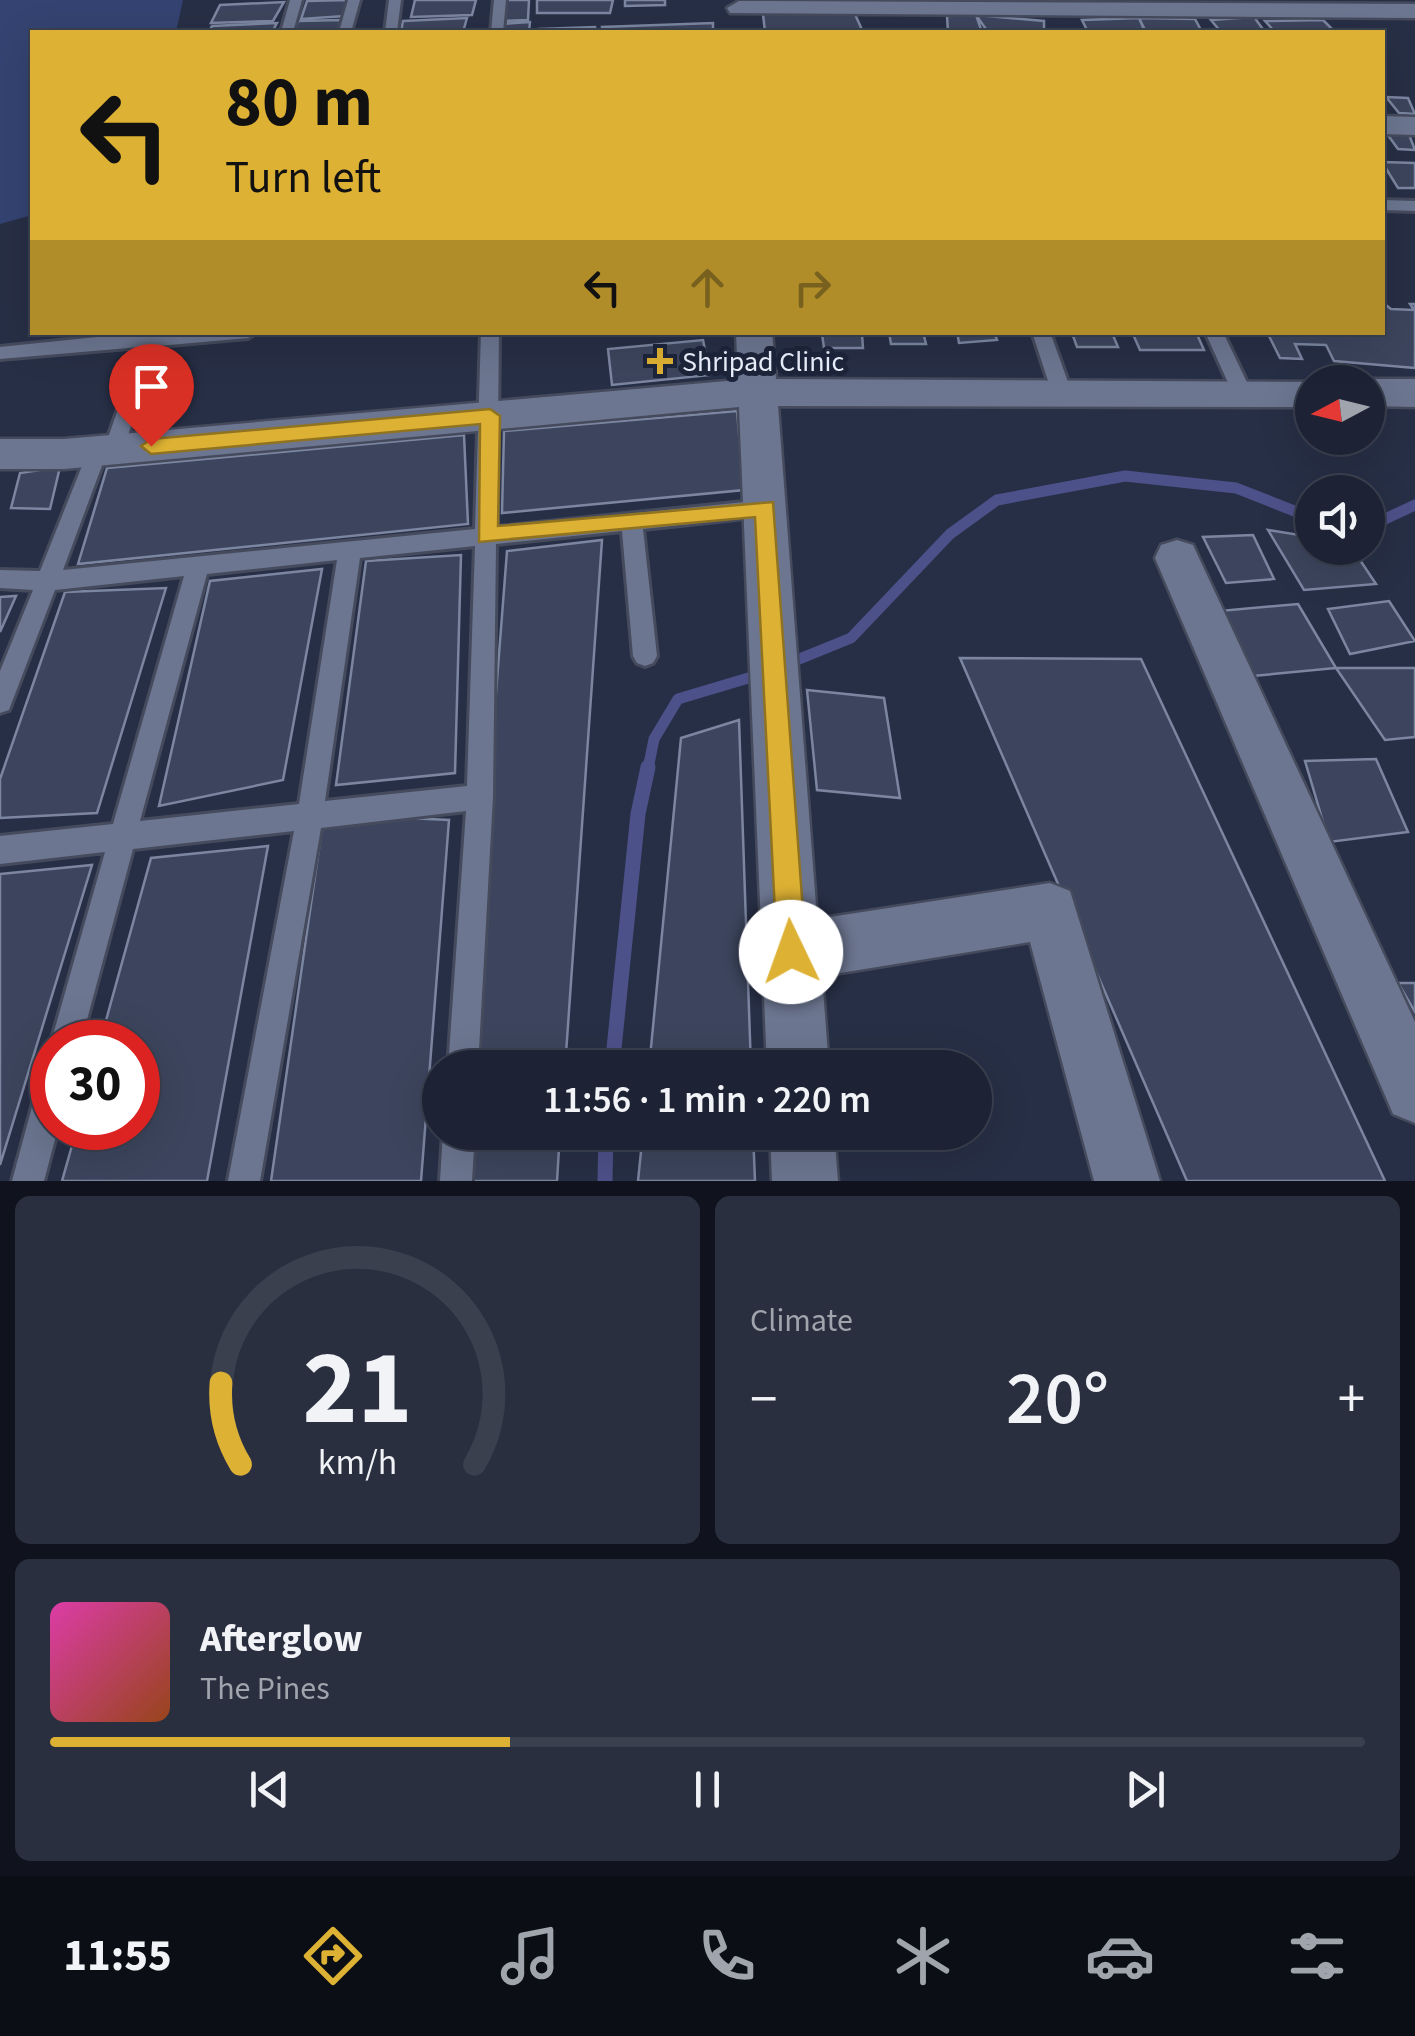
<!DOCTYPE html>
<html lang="en">
<head>
<meta charset="utf-8">
<style>
	body { margin:0; font-family:"Source Sans 3",sans-serif; background:#2a2f40; color:#f1f3f6; height:100vh; display:flex; flex-direction:column; font-size:38px; white-space:nowrap }
	* { box-sizing:border-box; margin:0 }
	p { font-size:32px; color:#a0a4ac }
	.icon { flex:none; width:55px; height:55px; fill:none; stroke:currentColor; stroke-width:2; stroke-linecap:round; stroke-linejoin:round }
	.map { position:relative; height:1181px; overflow:hidden }
	.drawer { display:flex; flex-direction:column; gap:15px; padding:15px; background:#10131d; flex:1 }
	.drawer>* { flex:none }
	.guide { position:absolute; left:30px; top:30px; width:1355px; height:305px; border-radius:0px; box-shadow:0 10px 40px #0002,0 0 0 2px #3b404f; background:#ddb133; color:#111; overflow:hidden }
	.needle { width:65px; rotate:263deg }
	.tools { position:absolute; left:1295px; top:365px; display:grid; gap:20px }
	.tools a { display:grid; place-items:center; width:90px; height:90px; border-radius:50%; background:#1d2334; box-shadow:0 10px 40px #0002,0 0 0 2px #3b404f; font-size:50px }
	.speed { position:absolute; left:30px; top:1020px; display:flex; gap:20px; font-size:50px; font-weight:700; text-align:center }
	.speed>* { display:grid; place-content:center; width:130px; height:130px; border-radius:50%; background:#1d2334; box-shadow:0 10px 40px #0002,0 0 0 2px #3b404f; line-height:1 }
	.speed .limit { border:15px solid #d22; background:#fff; color:#111 }
	.pin { position:absolute; display:grid; place-items:center; width:85px; height:85px; color:#fff; margin:-102px -42px; border-radius:50% 50% 50% 0; rotate:-45deg; box-shadow:0 0 10px #0007 }
	.pin .icon { rotate:45deg }
	.me { position:absolute; width:110px; margin:-55px; rotate:357deg; stroke-linejoin:round; filter:drop-shadow(0 0 8px #0008) }
	.turn { display:flex; align-items:center; gap:35px; height:210px; padding:0 30px; font-size:45px }
	.turn .icon { width:130px; height:130px; stroke-width:2.5 }
	.turn b { display:block; font-size:70px; line-height:85px }
	.lanes { display:flex; align-items:center; height:95px; padding:0 30px; background:#0003; justify-content:center; gap:50px; direction:ltr }
	.lanes .off { opacity:.35 }
	.big { font-size:75px; font-weight:600; line-height:1.1 }
	.drawer .card { flex:1; display:flex; flex-direction:column; justify-content:center; gap:15px; min-width:0; padding:0 35px; border-radius:15px; background:#2a2f40 }
	.drawer .dial { align-items:center; gap:0 }
	.dial svg { height:260px; overflow:visible; fill:none; stroke:#3b404f; stroke-width:7; stroke-linecap:round; text-anchor:middle }
	.dial text { fill:#f1f3f6; stroke:none }
	.song { display:flex; align-items:center; gap:30px }
	.cover { width:120px; height:120px; border-radius:15px; background:linear-gradient(135deg,hsl(320 70% 55%),hsl(20 70% 35%)) }
	.played { height:10px; border-radius:5px; background:linear-gradient(90deg,#ddb133 35%,#3b404f 35%) }
	.keys { display:flex; justify-content:space-around; direction:ltr }
	.heat { display:flex; justify-content:space-between; align-items:center; font-size:55px; direction:ltr }
	.drawer .tiles { flex:1; display:grid; gap:15px; grid-template-columns:1fr 1fr }
	.card:last-child { grid-column:span 2 }
	.trip { position:absolute; left:422px; top:1050px; width:570px; height:100px; border-radius:50px; background:#1d2334; box-shadow:0 10px 40px #0002,0 0 0 2px #3b404f; font-weight:600; line-height:100px; text-align:center }
	.tabs { display:flex; height:160px; justify-content:space-around; align-items:center; background:#0c0e15; color:#a0a4ac }
	.tabs .icon { width:70px; height:70px }
	.tabs .on { color:#ddb133 }
	.tabs b { font-size:45px; color:#f1f3f6 }
	.map>svg:first-child { display:block }
	.green { fill:#344371 }
	.lines { fill:none; stroke-linecap:round; stroke-linejoin:round }
	.stream-far1 { stroke:#4d5189; stroke-width:11 }
	.stream { stroke:#4d5189; stroke-width:15 }
	.building { fill:#3c455d; stroke:#7c86a1; stroke-width:2.5 }
	.lane-casing { stroke:#454b5d; stroke-width:6 }
	.street-casing { stroke:#454b5d; stroke-width:5 }
	.lane { fill:#6c7690; fill-rule:evenodd }
	.street { fill:#6c7690; fill-rule:evenodd }
	.route { fill:#ddb133; stroke:#907321; stroke-width:2.5 }
	.poi-dot { fill:#ddb133; stroke:#1d253b; stroke-width:4 }
	.labels { text-anchor:middle; stroke-width:10; stroke-linejoin:round; paint-order:stroke }
	.poi-label { font-size:28px; fill:#edf1fd; stroke:#1d253b; text-anchor:start }
</style>
</head>
<body>
<div class="map">
<svg width="1415" height="1181" viewBox="0 0 1415 1181">
	<rect width="100%" height="100%" fill="#272f46"/>
	<!-- green -->
	<path class="green" d="M0,0H183L176,32H32V215L0,224Z"/>
	<g class="lines">
		<!-- stream-far1 -->
		<path class="stream-far1" d="M1368,527L1415,505
			M787,664L851,638L950,534L997,500L1125,476L1236,488L1312,518
			M648,769L654,739L678,699L765,673"/>
		<!-- stream -->
		<path class="stream" d="M612,1068L638,814L648,767
			M605,1181L606,1132"/>
	</g>
	<!-- building -->
	<path class="building" d="M348,0L345,16L301,19L307,1Z
		M415,0H476L472,15L411,17Z
		M503,0H529L528,20L501,21Z
		M537,0H613L610,13H537Z
		M625,0H665V5L625,6Z
		M284,2L273,21L211,23L220,5Z
		M854,12L863,32H765L763,14Z
		M976,15L1044,21V32H988Z
		M976,15L982,32H948L947,16Z
		M1254,17L1265,32H1221L1211,20Z
		M467,18L463,32H401L403,21Z
		M1139,18L1195,19L1202,32H1146Z
		M1139,18L1145,32H1088L1082,20Z
		M341,20L338,32H294L298,21Z
		M1323,20L1335,32H1275L1265,21Z
		M530,22L529,32H500L501,24Z
		M277,23L272,32H209L212,26Z
		M713,23V32H603L602,27Z
		M595,27V32H539V29Z
		M1386,97L1408,98L1415,114L1399,113Z
		M1385,131L1408,132L1415,150L1398,149Z
		M1382,162L1415,163V188H1398Z
		M1382,302L1391,309L1414,310L1410,304H1415V368L1334,361L1326,345L1295,344L1302,359L1280,358L1267,332H1382Z
		M889,332H915L924,336L926,344H891Z
		M957,332H994L997,340L959,343Z
		M1132,332H1196L1204,350H1140Z
		M1072,333H1112L1118,347H1077Z
		M822,334H862L863,348H824Z
		M703,340L710,375L612,385L608,349Z
		M737,411L744,490L502,513L504,431Z
		M464,435L468,524L78,564L107,468Z
		M60,467L50,509L11,508L20,473Z
		M1268,530L1312,537V548H1352L1376,584L1304,590Z
		M1253,535L1274,579L1226,583L1203,537Z
		M602,540L565,1068H467L507,551Z
		M461,555L455,773L336,785L366,561Z
		M322,569L283,780L159,806L210,581Z
		M166,588L97,813L0,818V779L65,592Z
		M16,596L0,632V597Z
		M1389,601L1415,641L1350,654L1328,609Z
		M1298,604L1336,668L1253,676L1219,611Z
		M960,658L1141,659L1385,1181H1187Z
		M1336,668H1415V737L1385,740Z
		M807,690L884,698L900,798L817,790Z
		M739,720L751,1068H649L681,738Z
		M1376,759L1408,832L1329,842L1305,761Z
		M324,814L449,820L421,1181H271Z
		M268,846L207,1181H62L77,1128H138V1042H100L151,858Z
		M92,865L0,1165V874Z
		M1398,983H1415V1012Z
		M462,1132H560L557,1181H459Z
		M643,1132H753L755,1181H638Z"/>
	<g class="lines">
		<defs>
			<path id="lane" d="M290,0H302L293,32H281Z
				M348,0H360L351,32H339Z
				M389,0H401L397,32H385Z
				M494,0H506L503,32H491Z
				M1382,200L1415,201V211L1382,210Z
				M145,332H257L248,338L158,346L123,450L120,455H106L63,570L475,529L481,332H499L497,527L765,500L776,508L765,516L643,529L657,656L653,663L645,666L637,663L633,656L622,531L496,544L493,797L478,1068H448L466,811L321,828L260,1181H228L294,831L133,849L81,1042H52V1046L51,1042L105,852L0,864V836L113,824L184,576L55,590L12,702L9,710L0,713V671L33,590L0,588V570L40,571L88,451L91,446H105L140,347L0,359V347ZM475,546L467,786L325,801L360,558ZM337,560L299,804L140,821L207,574Z
				M1032,332H1050L1072,393L1069,398H1055L1052,393Z
				M1205,332H1223L1252,393L1249,398H1235Z
				M52,1076V1128H58L44,1181H12L36,1092L41,1081Z
				M443,1132H475L472,1181H440Z"/>
			<path id="street" d="M739,1L1415,4V18L730,13L727,8Z
				M1382,116L1415,117V135L1382,134Z
				M736,332H772L776,379L1322,382H1312V407L778,406L817,919L1050,883L1070,891L1160,1181H1094L1030,942L822,976L829,1068H767L739,407L64,469H0V439H64L738,380Z
				M1368,379H1415V407L1368,406V382H1358Z
				M1177,540L1193,545L1199,558L1415,1022V1123L1393,1114L1155,558L1161,545Z
				M770,1132H834L838,1181H772Z"/>
		</defs>
		<!-- lane casing -->
		<use href="#lane" class="lane-casing"/>
		<!-- street casing -->
		<use href="#street" class="street-casing"/>
		<!-- lane -->
		<use href="#lane" class="lane"/>
		<!-- street -->
		<use href="#street" class="street"/>
	</g>
	<!-- route -->
	<path class="route" d="M490,409L500,416L498,526L773,502L806,952L802,962L791,966L781,962L777,952L755,517L479,542L480,424L151,454L141,446L151,439Z"/>
	<!-- markers -->
	<path class="poi-dot" d="M655 346h10v10h10v10h-10v10h-10v-10h-10v-10h10z"/>
	<g class="labels">
		<!-- poi labels -->
		<g class="poi-label">
			<text x="682" y="371">Shripad Clinic</text>
		</g>
	</g>
</svg>
<div class="tools">
<a><svg class="needle" viewBox="-14 -14 28 28"><path d="M0-13l5 13h-10z" fill="#e53935"/><path d="M0 13l5-13h-10z" fill="#a0a4ac"/></svg></a>
<a><svg class="icon" aria-label="sound" viewBox="0 0 24 24"><path d="M4 9h4l5-4v14l-5-4H4zM17 9q2 3 0 6"/></svg></a>
</div>
<div class="speed"><div class="limit">30</div></div>
<div class="pin" style="left:151px;top:446px;background:#d93025"><svg class="icon" aria-label="arrive" viewBox="0 0 24 24"><path d="M6 21V4h12l-3 4 3 4H6"/></svg></div>
<svg class="me" style="left:791px;top:952px" viewBox="-20 -20 40 40"><circle r="19" fill="#fff"/><path d="M0-13L10 11 0 6-10 11z" fill="#ddb133"/></svg>
<div class="trip">11:56 · 1 min · 220 m</div>
<div class="guide">
<div class="turn"><svg class="icon" aria-label="left" viewBox="0 0 24 24"><path d="M17 20v-9H6M10 6l-5 5 5 5"/></svg><div><b>80 m</b>Turn left</div></div>
<div class="lanes"><svg class="icon" aria-label="left" viewBox="0 0 24 24"><path d="M17 20v-9H6M10 6l-5 5 5 5"/></svg><svg class="icon off" aria-label="ahead" viewBox="0 0 24 24"><path d="M12 20V5M6 11l6-6 6 6"/></svg><svg class="icon off" aria-label="right" viewBox="0 0 24 24"><path d="M7 20v-9h11M14 6l5 5-5 5"/></svg></div>
</div>
</div>
<section class="drawer">
<div class="tiles">
<div class="card dial"><svg viewBox="0 0 100 80">
<path d="M14 69A42 42 0 1 1 86 69"/>
<path d="M14 69A42 42 0 0 1 8 44" stroke="#ddb133"/>
<text x="50" y="56" font-size="32" font-weight="700">21</text>
<text x="50" y="72" font-size="11">km/h</text>
</svg></div>
<div class="card"><p>Climate</p>
<div class="heat"><a>−</a><b class="big">20°</b><a>+</a></div>
</div>
<div class="card">
<div class="song"><i class="cover"></i><div><b>Afterglow</b><p>The Pines</p></div></div>
<div class="played"></div>
<div class="keys"><svg class="icon" aria-label="previous" viewBox="0 0 24 24"><path d="M18 5L8 12l10 7zM5 5v14"/></svg><svg class="icon" aria-label="pause" viewBox="0 0 24 24"><path d="M8 5v14M16 5v14"/></svg><svg class="icon" aria-label="next" viewBox="0 0 24 24"><path d="M6 5l10 7-10 7zM19 5v14"/></svg></div>
</div>
</div>
</section>
<nav class="tabs">
<b>11:55</b>
<svg class="icon on" aria-label="directions" viewBox="0 0 24 24"><path d="M12 3l9 9-9 9-9-9zM9 14v-3h6M13 9l2 2-2 2"/></svg>
<svg class="icon" aria-label="music" viewBox="0 0 24 24"><path d="M9 18V5l10-2v13"/><circle cx="6" cy="18" r="3"/><circle cx="16" cy="16" r="3"/></svg>
<svg class="icon" aria-label="phone" viewBox="0 0 24 24"><path d="M5 4h4l2 5-3 2q2 4 5 5l2-3 5 2v4C11 20 4 13 5 4z"/></svg>
<svg class="icon" aria-label="climate" viewBox="0 0 24 24"><path d="M12 3v18M4 7l16 10M4 17L20 7"/></svg>
<svg class="icon" aria-label="car" viewBox="0 0 24 24"><path d="M5 17H2v-5l4-1 3-4h7l3 4 3 1v5h-3M9 17h6M6 11h13"/><circle cx="7" cy="17" r="2"/><circle cx="17" cy="17" r="2"/></svg>
<svg class="icon" aria-label="filters" viewBox="0 0 24 24"><path d="M4 7h16M4 17h16"/><circle cx="9" cy="7" r="2"/><circle cx="15" cy="17" r="2"/></svg>
</nav>
</body>
</html>
